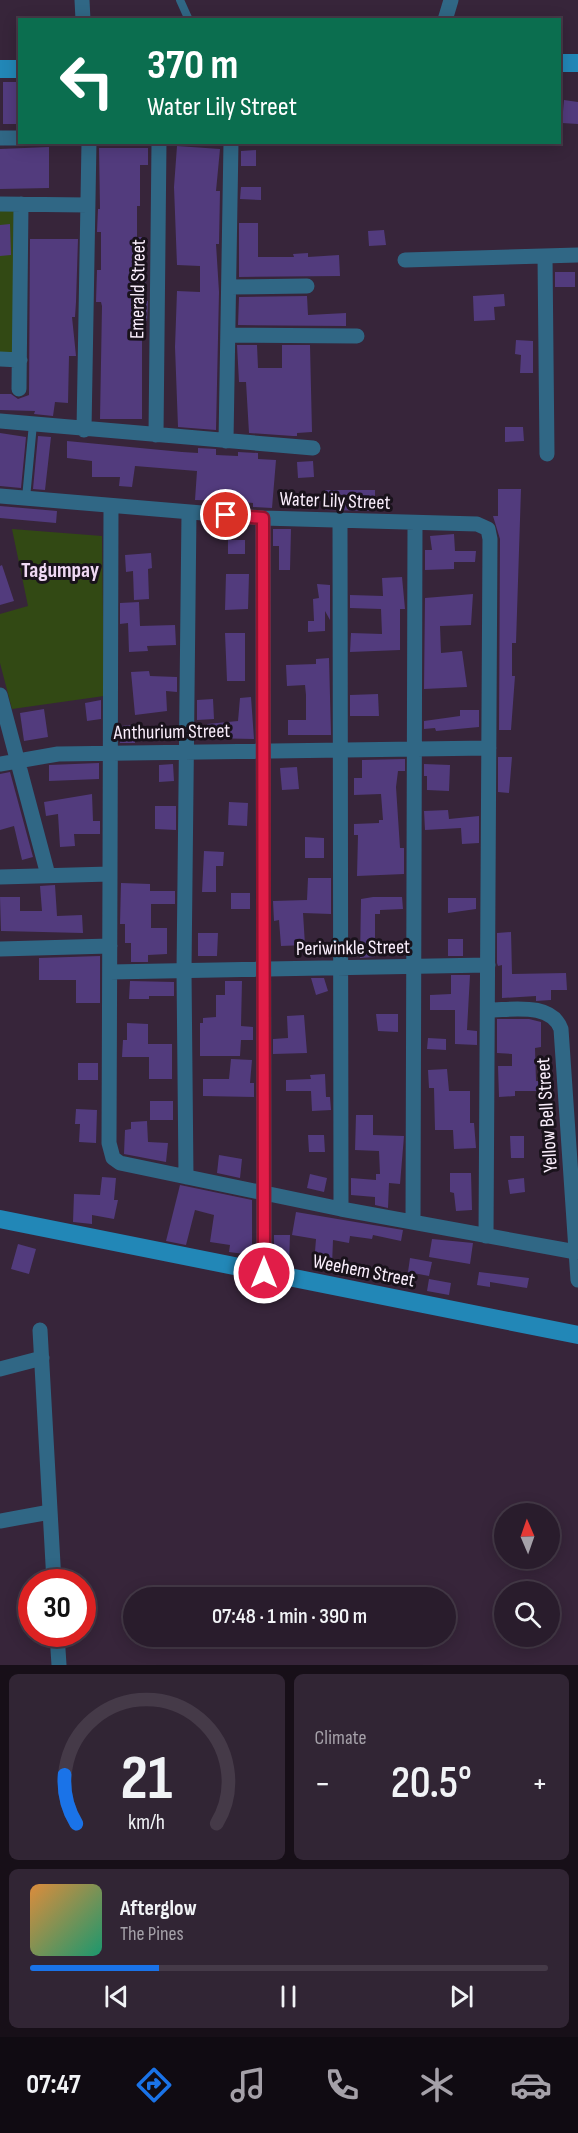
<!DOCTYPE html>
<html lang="en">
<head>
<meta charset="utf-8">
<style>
	body { margin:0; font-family:"Sofia Sans Condensed",sans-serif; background:#312534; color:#f1f3f6; height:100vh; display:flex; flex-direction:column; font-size:22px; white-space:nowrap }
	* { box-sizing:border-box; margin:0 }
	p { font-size:20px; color:#a5a1a9 }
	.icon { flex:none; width:33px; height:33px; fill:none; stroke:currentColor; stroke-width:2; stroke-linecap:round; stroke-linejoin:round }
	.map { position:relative; height:1665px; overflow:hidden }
	.drawer { display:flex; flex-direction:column; gap:9px; padding:9px; background:#170f18; flex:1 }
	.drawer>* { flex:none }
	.top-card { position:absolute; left:18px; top:18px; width:543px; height:126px; border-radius:0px; box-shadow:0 3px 15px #0003,0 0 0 2px #453a48; background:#0b6e4f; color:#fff; overflow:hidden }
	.needle { width:39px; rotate:358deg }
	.fabs { position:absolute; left:494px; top:1503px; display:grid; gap:12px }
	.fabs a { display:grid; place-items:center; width:66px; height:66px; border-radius:50%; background:#291c2c; box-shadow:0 3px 15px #0003,0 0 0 2px #453a48; font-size:30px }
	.speed { position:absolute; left:18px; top:1569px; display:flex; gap:12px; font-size:30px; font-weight:700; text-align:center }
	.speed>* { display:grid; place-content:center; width:78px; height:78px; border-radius:50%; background:#291c2c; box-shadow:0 3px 15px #0003,0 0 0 2px #453a48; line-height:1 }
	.speed .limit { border:9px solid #d22; background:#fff; color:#111 }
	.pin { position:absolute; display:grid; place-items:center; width:51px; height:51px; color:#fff; margin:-26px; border:3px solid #fff; border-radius:50%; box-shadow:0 2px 6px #0007 }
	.me { position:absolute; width:66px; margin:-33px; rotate:0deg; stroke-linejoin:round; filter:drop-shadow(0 0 4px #0008) }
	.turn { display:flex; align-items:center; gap:21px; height:126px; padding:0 30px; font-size:27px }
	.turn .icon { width:78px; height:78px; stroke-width:2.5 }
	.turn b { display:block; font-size:42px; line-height:51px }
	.big { font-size:45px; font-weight:600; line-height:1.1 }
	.drawer .tile { flex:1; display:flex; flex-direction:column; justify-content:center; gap:9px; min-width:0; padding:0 21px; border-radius:9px; background:#312534 }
	.drawer .dial { align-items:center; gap:0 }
	.dial svg { height:156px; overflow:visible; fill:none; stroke:#453a48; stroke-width:7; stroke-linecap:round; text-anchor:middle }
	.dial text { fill:#f1f3f6; stroke:none }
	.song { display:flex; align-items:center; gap:18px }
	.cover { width:72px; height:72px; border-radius:9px; background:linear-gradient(135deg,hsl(30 70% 55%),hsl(160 70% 35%)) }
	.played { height:6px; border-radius:3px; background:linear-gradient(90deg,#1a73e8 25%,#453a48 25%) }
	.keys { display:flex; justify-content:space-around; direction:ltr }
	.heat { display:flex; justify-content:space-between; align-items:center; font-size:33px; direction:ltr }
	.drawer .tiles { flex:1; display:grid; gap:9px; grid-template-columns:1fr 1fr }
	.tile:last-child { grid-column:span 2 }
	.trip { position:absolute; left:123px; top:1587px; width:333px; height:60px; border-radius:30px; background:#291c2c; box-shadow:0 3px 15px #0003,0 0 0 2px #453a48; font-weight:600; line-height:60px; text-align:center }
	.dock { display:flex; height:96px; justify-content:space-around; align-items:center; background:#100b12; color:#a5a1a9 }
	.dock .icon { width:42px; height:42px }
	.dock .selected { color:#1a73e8 }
	.dock b { font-size:27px; color:#f1f3f6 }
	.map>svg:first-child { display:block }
	.green { fill:#324914 }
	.building { fill:#523b7d }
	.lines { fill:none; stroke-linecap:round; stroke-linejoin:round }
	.lane { stroke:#306785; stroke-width:8 }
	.street { stroke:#306785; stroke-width:15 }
	.secondary { stroke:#2287b7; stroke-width:18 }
	.route-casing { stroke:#92132f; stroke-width:15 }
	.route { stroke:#e11d48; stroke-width:10 }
	.labels { text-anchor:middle; stroke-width:6; stroke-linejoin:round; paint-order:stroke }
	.street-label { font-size:20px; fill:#fbeffd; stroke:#19121b }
	.quarter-label { font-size:22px; font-weight:bold; fill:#efd8f3; stroke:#19121b }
</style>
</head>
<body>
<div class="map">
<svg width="578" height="1665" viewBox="0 0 578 1665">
	<rect width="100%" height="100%" fill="#37253a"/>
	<!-- green -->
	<path class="green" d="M0,210H14L13,353L0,352Z
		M12,529L102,536L104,696L12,709L0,663V614L28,606Z"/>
	<!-- building -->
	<path class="building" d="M3,82H18L20,124H3Z
		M564,100L578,102V124L562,123Z
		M177,146L220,149L216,191H220L219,244H216L219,292L216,430L178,427L175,347L177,291L200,292V266L177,265L174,187Z
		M49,147V188L0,189V149Z
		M99,148H148V165H140V206H137V237H142V259H146L145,301H148L147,321H142V419H100L102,306L101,302H96L97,270H101V232H97L98,209H100Z
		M256,150V166H241V151Z
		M241,187H261V200L240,199Z
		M239,223H258V257H294L293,254L308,253V257L339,255L340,276L239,277Z
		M10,224L11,255L0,256V225Z
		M384,230L386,245L369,246L368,231Z
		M30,239H78L76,302L75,317H72L76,356H69L68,403L55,402L53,416L34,414L35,411L0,410V394H11L18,399L29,395Z
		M555,272H575V287H555Z
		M504,294L505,306L494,307L495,320L474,321L473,296Z
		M307,296L308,315L346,313V326L238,325L239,297Z
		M516,340L533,341V373H520L521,355L515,354Z
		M237,345H257L258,368H282V345H310L312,432L297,433V436H293L249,433L246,382H239Z
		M505,427H523L524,441L505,442Z
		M0,433L26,437L21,488L0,486Z
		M38,436L51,437L45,490L33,489Z
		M67,441L182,452L198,453V448L216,449V455L238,456V452L258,453V459L276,460L272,508L253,507V503L233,501L195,500L197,471L135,466L132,487L119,486L120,477H92V461L67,458Z
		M313,461L314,477L298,478L297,462Z
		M498,489H521L516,643H512V676H515L511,730H499L500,539L493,516H498Z
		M325,490H375V511L325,510Z
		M0,506L57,511L56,523L0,518Z
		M273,529H291L290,570H279V546H273Z
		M454,534L455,551H476L475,562H454V569L425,570V550H432L430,536Z
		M228,540H245V554H228Z
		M151,553L152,568L148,569L149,599L134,600L133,571L126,572L125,555Z
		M2,565L14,601L0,605V566Z
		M226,574H249L248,609L225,610Z
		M402,577L405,609H400V650L350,652L351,633L382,634L381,609L350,608V595L383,596L382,578Z
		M317,584L330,585V620L325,611V631L308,632V621H314L313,599L319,598Z
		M473,594L471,625L440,626L441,653L462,651L467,687L424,689L425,598Z
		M139,602L140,626L175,625L176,645L147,646L148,651L129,652L128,623L120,624V603Z
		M225,633H245V681H227Z
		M329,658L331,735H288V720H306V695L305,685L287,686L286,665L316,664V659Z
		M149,671L150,676L177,677V692L166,691L167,711L135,715L131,672Z
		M378,694L379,716H350V695Z
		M251,697L254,739L208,738L207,724L238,721L240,698Z
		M213,699L214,719L197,720V700Z
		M101,700V719L87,721L85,703Z
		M44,709L48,737L24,741L20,713Z
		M460,710H479V727L436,731L435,728L424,729V721L460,716Z
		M134,725L135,743H120V726Z
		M498,757H512L509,793L498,792Z
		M405,759V771H398L396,787L400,848H404V874L357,876L358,835H354V824L379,823V820H383L381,794L354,795V778H362V760Z
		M99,763V779L49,781V765Z
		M173,764L174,781L159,782V765Z
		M424,764L450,765L449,791L427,790V776H424Z
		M297,767L299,789L282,790L280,768Z
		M10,772L33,857L22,860L14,826L0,830V774Z
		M92,794L93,821H100V834H74L75,846L60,847L58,814L46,816L44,802Z
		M229,802L248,803L247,826L228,825Z
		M155,806H176V830L155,829Z
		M448,810L449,819L479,816V843L462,844L461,828L425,830L424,811Z
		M305,837L324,838V858H305Z
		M204,851L224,852L223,866H216V892H202Z
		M308,878H331V914L303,913L305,945L281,946L279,920L274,921L273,901L307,900Z
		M121,883L150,884V891H175V904H151V928H167V954L148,955V962H131V943H125V924H120Z
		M55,885L57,916L82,915L83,933L1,931L0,897H20V911H42L40,886Z
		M231,893H250V909H231Z
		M373,897H402L403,909L380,910V914H375V957L360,958L361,899Z
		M448,898H476V909L448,913Z
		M511,932L512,974L566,973L567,990H551V1000L536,1001V996L502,998V965L498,966L497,963V933Z
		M198,933H218L217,956H198Z
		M448,939H463V956H448Z
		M100,956V1003H76V980H39V958Z
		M451,975H470L467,1030L477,1031V1045L455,1044V1010H430V995L451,994Z
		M311,978H324L328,991L316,995Z
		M130,981L174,982V996H149V999H129Z
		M225,981H242L241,1026L253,1027V1040H241L240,1056H200V1023H203V1018L216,1017V995H225Z
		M376,1014H398V1032L378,1031Z
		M304,1015L307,1053L273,1054V1039L288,1038L287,1016Z
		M497,1019H529L541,1022V1047L535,1048L536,1081H546V1091H515V1096L499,1097L498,1066H512V1054L497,1053Z
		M127,1023L148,1024V1044H172V1079H149V1057H122L123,1040H127Z
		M428,1038L446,1039V1050L427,1049Z
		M231,1059L252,1060L250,1083H254V1097L203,1096V1079H229Z
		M78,1063H98V1080H78Z
		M447,1069L449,1091H470V1123H474L476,1148L454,1149L453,1130H435L434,1088H429L428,1070Z
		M325,1074L326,1097H330L331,1110L312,1111L311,1091H286V1080L311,1079L310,1075Z
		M150,1101H173V1120H150Z
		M76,1109L97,1110L96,1143L79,1142L80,1124H75Z
		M356,1115H373V1135L404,1136L400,1184L389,1183L388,1208L375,1205V1197L351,1195V1178L376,1180V1174H380L379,1151L355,1150Z
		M147,1121L148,1142L168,1143L166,1162L124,1154L125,1130L131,1129V1122Z
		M308,1135H324L325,1152H309Z
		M510,1136H524V1158H511Z
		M219,1155L242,1159L240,1178L217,1173Z
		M450,1173H471L472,1210L456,1211L454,1193L450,1192Z
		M310,1174L327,1178L324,1192L307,1188Z
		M102,1177L116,1178L114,1200H118L114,1219L92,1215V1224L73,1222L74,1194L100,1195Z
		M524,1178L525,1192L510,1194L508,1180Z
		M180,1185L252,1200V1255L229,1252L230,1245L210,1242L214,1215L195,1210L186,1245L166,1241Z
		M296,1212L403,1230L401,1241L373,1235L372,1239L350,1236L349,1243L333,1240L332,1265L314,1264L316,1239L292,1235Z
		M274,1235H290L289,1263L274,1262Z
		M432,1239L473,1243L470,1264L429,1257Z
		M18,1244L36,1249L29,1274L11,1269Z
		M410,1258L432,1262L429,1276L408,1272Z
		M479,1272L529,1278L527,1288L490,1282V1287L477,1285Z
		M429,1279L451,1283L449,1295L427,1291Z"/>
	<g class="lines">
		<!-- lane -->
		<path class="lane" d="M180,0L189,20
			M26,498L33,424"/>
		<!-- street -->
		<path class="street" d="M82,0L83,20
			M445,20L451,0
			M0,138H20
			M0,204L88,205
			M545,256L547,454
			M405,260L578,255
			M229,287L307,286
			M228,335L357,336
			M0,359L20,360
			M19,389L21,204
			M0,421L313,448
			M84,430L89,142
			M156,435L159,142
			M226,441L231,142
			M0,496L263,518L477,524L488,529L490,539L486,1236
			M263,518L264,1273
			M340,522L341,1209
			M0,695L48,875
			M0,764L58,754L489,748
			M110,874L111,506
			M0,877L110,874L109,1143L113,1158L120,1163L341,1209L576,1252
			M0,949L110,946
			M110,972L488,965
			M488,1010C512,1010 551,1002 561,1029L578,1280
			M186,1177L184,971L189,512
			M413,1222L415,525
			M40,1330L54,1582
			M0,1369L42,1358
			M0,1521L50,1512
			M57,1634L59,1665"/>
		<!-- secondary -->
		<path class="secondary" d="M560,63H578
			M0,69H20
			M0,1219L578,1335"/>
	</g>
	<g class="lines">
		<defs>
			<path id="route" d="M226,515L263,518L264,1273"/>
		</defs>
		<!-- route casing -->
		<use href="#route" class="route-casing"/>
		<!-- route -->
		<use href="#route" class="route"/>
	</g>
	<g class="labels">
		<!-- street labels -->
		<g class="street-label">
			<text transform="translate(137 289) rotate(-89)" y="7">Emerald Street</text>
			<text transform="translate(335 500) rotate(2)" y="7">Water Lily Street</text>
			<text transform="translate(172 731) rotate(-1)" y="7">Anthurium Street</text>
			<text transform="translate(353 947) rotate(-1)" y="7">Periwinkle Street</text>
			<text transform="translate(546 1115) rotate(-94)" y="7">Yellow Bell Street</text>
			<text transform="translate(364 1270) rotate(11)" y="7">Weehem Street</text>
		</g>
		<!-- quarter labels -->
		<g class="quarter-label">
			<text x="60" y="577">Tagumpay</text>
		</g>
	</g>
</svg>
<div class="fabs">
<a><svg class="needle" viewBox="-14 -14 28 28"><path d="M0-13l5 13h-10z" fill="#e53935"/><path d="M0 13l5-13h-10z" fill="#a5a1a9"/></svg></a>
<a><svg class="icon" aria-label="search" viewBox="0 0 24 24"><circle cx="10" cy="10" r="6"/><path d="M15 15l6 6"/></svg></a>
</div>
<div class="speed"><div class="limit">30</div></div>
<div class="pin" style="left:226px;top:515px;background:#d93025"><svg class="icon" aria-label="arrive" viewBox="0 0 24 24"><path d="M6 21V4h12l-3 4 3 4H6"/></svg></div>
<svg class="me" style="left:264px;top:1273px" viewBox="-20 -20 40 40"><circle r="17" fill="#e11d48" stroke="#fff" stroke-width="3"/><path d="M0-11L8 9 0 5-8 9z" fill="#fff"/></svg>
<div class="trip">07:48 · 1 min · 390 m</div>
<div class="top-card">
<div class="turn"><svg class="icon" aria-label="left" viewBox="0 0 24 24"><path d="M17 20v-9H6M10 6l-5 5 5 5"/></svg><div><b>370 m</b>Water Lily Street</div></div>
</div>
</div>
<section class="drawer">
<div class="tiles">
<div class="tile dial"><svg viewBox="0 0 100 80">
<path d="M14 69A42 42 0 1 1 86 69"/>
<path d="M14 69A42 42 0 0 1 8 44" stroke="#1a73e8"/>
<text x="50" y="56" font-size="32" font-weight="700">21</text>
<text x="50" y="72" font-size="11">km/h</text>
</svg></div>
<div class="tile"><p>Climate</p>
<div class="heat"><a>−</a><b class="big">20.5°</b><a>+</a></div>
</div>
<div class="tile">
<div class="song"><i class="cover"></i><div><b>Afterglow</b><p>The Pines</p></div></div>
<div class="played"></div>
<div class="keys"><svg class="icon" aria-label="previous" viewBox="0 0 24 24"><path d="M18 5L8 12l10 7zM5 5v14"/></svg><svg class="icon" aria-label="pause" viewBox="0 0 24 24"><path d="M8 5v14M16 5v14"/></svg><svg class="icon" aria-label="next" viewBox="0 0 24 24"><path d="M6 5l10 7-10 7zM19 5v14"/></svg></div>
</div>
</div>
</section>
<nav class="dock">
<b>07:47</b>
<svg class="icon selected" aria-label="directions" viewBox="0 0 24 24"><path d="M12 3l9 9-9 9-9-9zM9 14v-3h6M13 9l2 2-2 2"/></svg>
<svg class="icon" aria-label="music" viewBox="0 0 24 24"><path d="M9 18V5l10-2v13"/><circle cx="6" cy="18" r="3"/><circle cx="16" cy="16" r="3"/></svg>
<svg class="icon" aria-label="phone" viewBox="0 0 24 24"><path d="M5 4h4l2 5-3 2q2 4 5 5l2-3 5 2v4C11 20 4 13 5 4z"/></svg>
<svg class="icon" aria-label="climate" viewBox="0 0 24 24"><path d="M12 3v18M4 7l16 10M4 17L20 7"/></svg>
<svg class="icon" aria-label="car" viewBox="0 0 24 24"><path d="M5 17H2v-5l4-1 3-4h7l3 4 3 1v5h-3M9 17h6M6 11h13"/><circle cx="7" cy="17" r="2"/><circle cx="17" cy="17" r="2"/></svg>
</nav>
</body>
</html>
